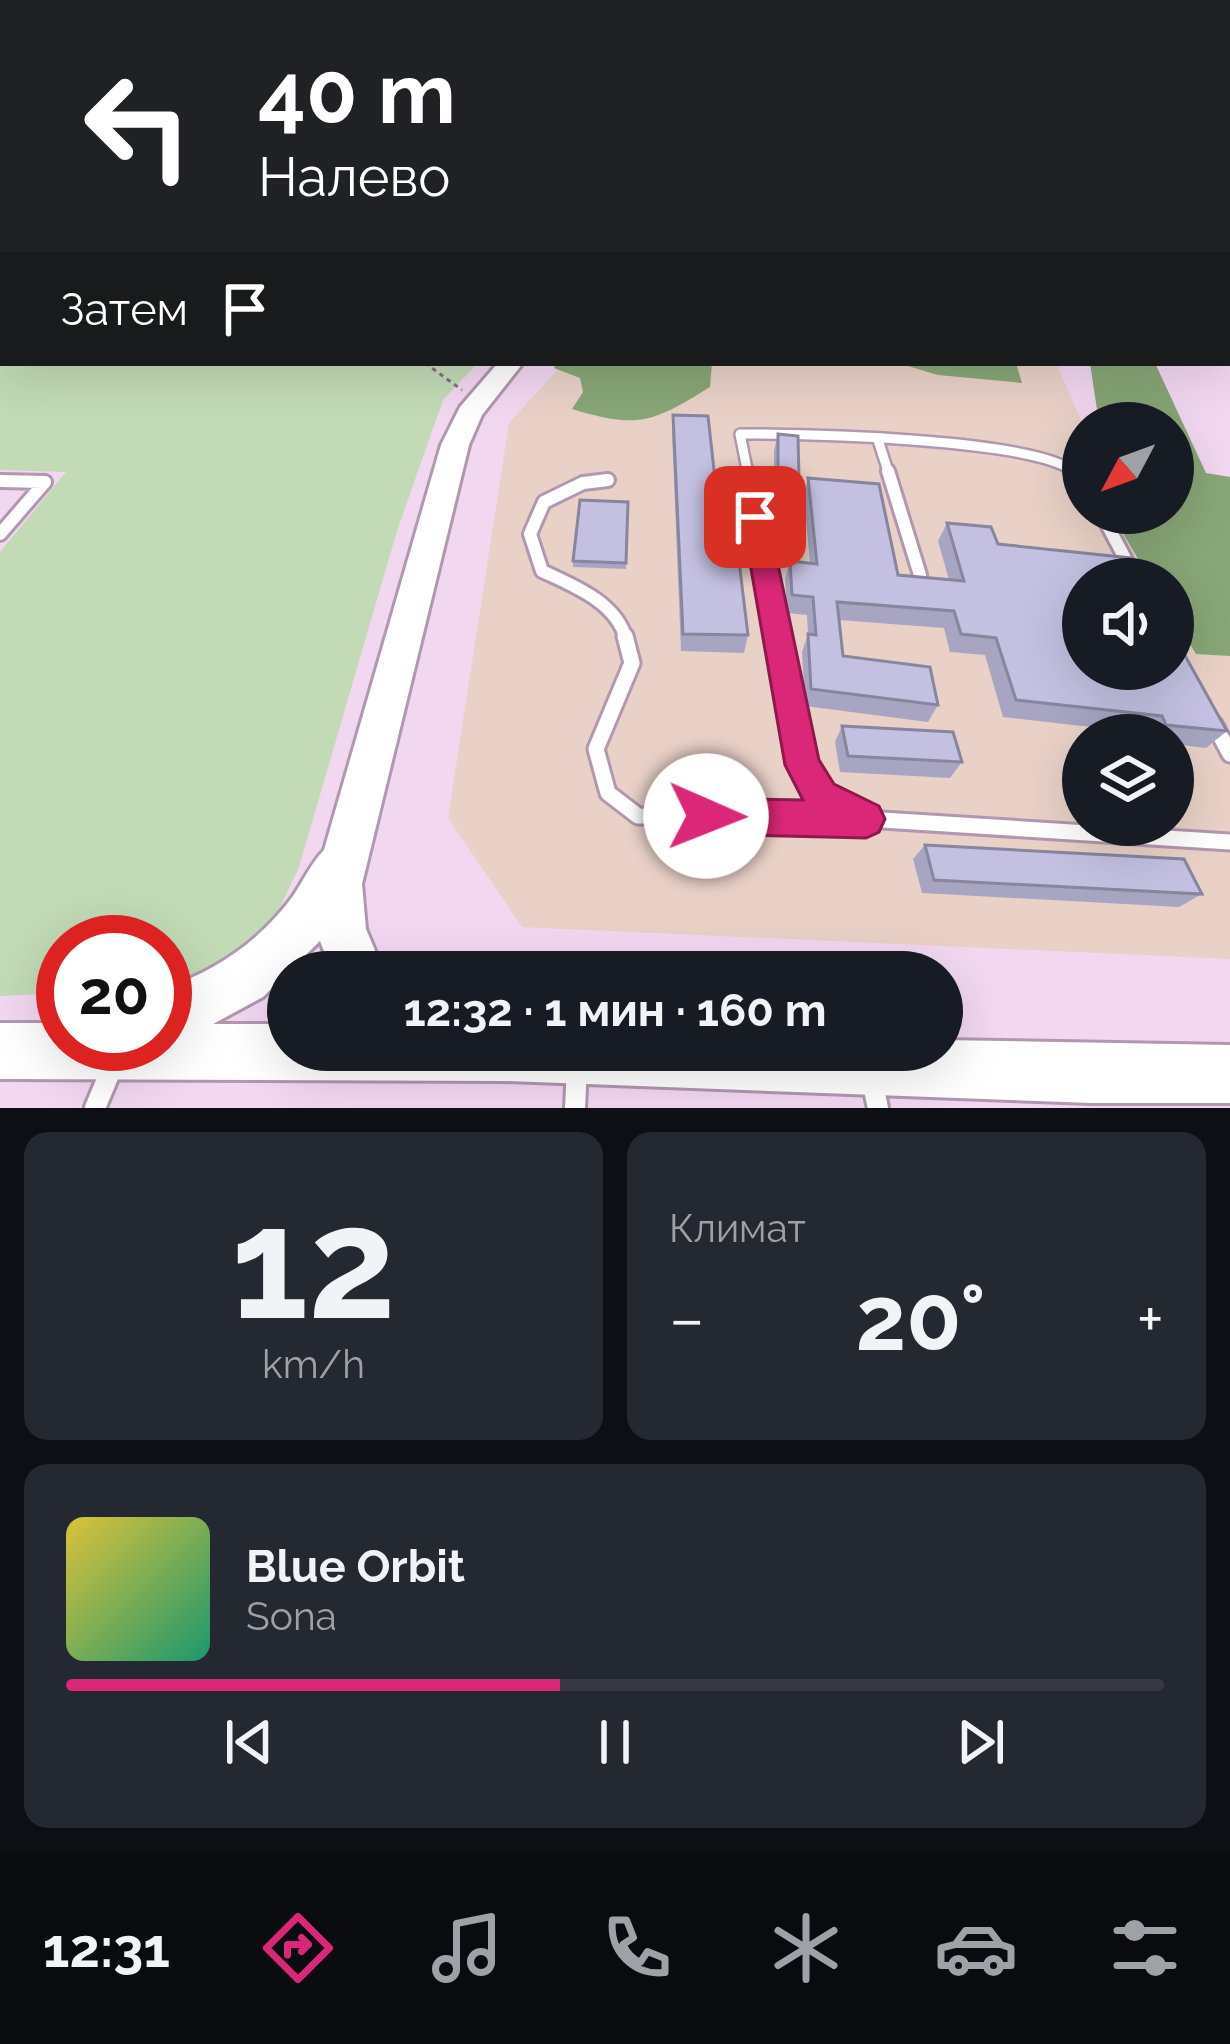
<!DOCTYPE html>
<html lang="ru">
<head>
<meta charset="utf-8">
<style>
	body { margin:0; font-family:Raleway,sans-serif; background:#242831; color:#f1f3f6; height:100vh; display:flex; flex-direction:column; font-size:45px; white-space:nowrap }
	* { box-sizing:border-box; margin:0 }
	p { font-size:39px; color:#9ea1a6 }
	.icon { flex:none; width:66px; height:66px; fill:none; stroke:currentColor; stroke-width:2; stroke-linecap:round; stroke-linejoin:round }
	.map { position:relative; height:1108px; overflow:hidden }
	.drawer { display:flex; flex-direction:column; gap:24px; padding:24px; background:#0d0f14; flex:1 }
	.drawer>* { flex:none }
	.hud { position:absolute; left:0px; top:0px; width:1230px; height:366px; box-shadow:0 12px 48px #0002; background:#202124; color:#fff; overflow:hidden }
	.needle { width:78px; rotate:229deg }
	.controls { position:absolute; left:1062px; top:402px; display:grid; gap:24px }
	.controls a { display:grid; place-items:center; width:132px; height:132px; border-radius:50%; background:#171b24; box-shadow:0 12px 48px #0002; font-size:60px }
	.speed { position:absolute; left:36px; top:915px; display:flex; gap:24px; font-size:60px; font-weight:700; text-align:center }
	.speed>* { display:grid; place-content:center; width:156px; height:156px; border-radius:50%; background:#171b24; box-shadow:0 12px 48px #0002; line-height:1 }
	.speed .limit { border:18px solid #d22; background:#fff; color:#111 }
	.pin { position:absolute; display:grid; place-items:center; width:102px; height:102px; color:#fff; margin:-51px; border-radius:24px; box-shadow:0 6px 18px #0006 }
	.me { position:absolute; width:132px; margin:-66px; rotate:91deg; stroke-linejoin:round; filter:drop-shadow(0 0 9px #0008) }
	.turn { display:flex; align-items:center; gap:42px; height:252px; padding:0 60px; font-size:54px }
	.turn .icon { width:156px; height:156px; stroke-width:2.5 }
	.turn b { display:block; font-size:84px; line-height:102px }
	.then { display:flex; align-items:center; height:114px; padding:0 60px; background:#0003; gap:24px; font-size:45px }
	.big { font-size:90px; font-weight:700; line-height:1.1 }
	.drawer .tile { flex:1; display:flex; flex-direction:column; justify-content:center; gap:18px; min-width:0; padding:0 42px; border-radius:24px; background:#242831 }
	.drawer .dial { align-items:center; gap:0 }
	.dial b { font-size:156px; line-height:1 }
	.song { display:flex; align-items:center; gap:36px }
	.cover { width:144px; height:144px; border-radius:18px; background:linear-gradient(135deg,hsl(50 70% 55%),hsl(160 70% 35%)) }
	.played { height:12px; border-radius:6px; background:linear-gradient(90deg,#db2777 45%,#363941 45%) }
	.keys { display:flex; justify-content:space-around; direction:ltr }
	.heat { display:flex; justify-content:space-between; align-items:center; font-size:66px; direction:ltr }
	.drawer .tiles { flex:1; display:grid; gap:24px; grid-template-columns:1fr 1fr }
	.tile:last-child { grid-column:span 2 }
	.trip { position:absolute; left:267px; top:951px; width:696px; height:120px; border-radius:60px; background:#171b24; box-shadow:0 12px 48px #0002; font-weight:700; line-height:120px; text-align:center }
	.dock { display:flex; height:192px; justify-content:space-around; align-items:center; background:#090b0e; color:#9ea1a6 }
	.dock .icon { width:84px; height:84px }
	.dock .active { color:#db2777 }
	.dock b { font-size:54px; color:#f1f3f6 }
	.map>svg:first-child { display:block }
	.industrial { fill:#e9d1c7; fill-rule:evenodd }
	.green { fill:#c2dab6 }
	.forest { fill:#88a677 }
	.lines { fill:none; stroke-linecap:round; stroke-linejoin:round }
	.service-far3-casing { stroke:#b197b0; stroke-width:14 }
	.service-far2-casing { stroke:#b197b0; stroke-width:18 }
	.service-far1-casing { stroke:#b197b0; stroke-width:21 }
	.service-casing { stroke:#b197b0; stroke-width:26 }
	.minor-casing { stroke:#b197b0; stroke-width:6 }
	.secondary-casing { stroke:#b197b0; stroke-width:6 }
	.path { stroke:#816f80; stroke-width:3; stroke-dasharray:4.5 4.5; stroke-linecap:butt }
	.service-far3 { stroke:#fff; stroke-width:9 }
	.service-far2 { stroke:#fff; stroke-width:12 }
	.service-far1 { stroke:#fff; stroke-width:15 }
	.service { stroke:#fff; stroke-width:20 }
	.minor { fill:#fff; fill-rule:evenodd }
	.secondary { fill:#fff; fill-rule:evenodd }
	.wall { fill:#a8a5c2 }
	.building { fill:#c3c0e1; stroke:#88869e; stroke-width:3 }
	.route { fill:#db2777; stroke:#8e194d; stroke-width:3 }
</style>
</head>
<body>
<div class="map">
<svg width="1230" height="1108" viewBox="0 0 1230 1108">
	<rect width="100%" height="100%" fill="#f2d7f1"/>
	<!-- industrial -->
	<path class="industrial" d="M564,363H1056L1083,425V513H1173L1230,486V959L522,927L448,818L509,423ZM1083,579H1173V669H1083ZM1083,735H1173V825H1083Z"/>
	<!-- green -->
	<path class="green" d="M0,273L3,363H478L443,400L397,531L299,867L267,935L216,976L165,990V942H63V993L0,996V552L66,472L0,470Z"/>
	<!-- forest -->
	<path class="forest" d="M556,363H712L710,387C652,423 638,429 572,409L583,392L580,378L554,368Z
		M898,363H1016L1022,383L938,375Z
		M1090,363H1155L1206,473L1230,477V656L1196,654L1173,617V579H1150L1111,513H1173V423H1099Z"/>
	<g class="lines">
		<defs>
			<path id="service-far3" d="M878,440L889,474
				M748,474L740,434C801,434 1041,438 1077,474"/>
			<path id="service-far2" d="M747,471L779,639
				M888,471L920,575
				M1074,471L1083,480
				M608,480L583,483L544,502L530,534L542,571C574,586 616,602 626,639
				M0,481L45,482
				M1101,513L1136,579
				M0,534L45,482"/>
			<path id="service-far1" d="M625,636L632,663L596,749L608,793L638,816L859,819
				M778,636L803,765L821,796L866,819L1230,842
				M1214,724L1230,754"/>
			<path id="service" d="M872,1080L878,1108
				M95,1108L113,1065
				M575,1108L577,1067"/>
			<path id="minor" d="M1227,170H1230V176H1227Z
				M1227,210L1230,211V219L1227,218Z"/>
			<path id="secondary" d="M498,363H523L482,415L469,445L362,884L366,929L384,972H332L320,941L263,997L213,1024H288V1050H942V1040L1230,1045V1103H1091L505,1081L0,1079V1023H63V1044H165V988C216,971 261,940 293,896C303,881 312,862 324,850L441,445L460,407Z"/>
		</defs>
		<!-- service-far3 casing -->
		<use href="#service-far3" class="service-far3-casing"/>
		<!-- service-far2 casing -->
		<use href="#service-far2" class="service-far2-casing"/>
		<!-- service-far1 casing -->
		<use href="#service-far1" class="service-far1-casing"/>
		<!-- service casing -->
		<use href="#service" class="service-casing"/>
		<!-- minor casing -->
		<use href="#minor" class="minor-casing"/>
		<!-- secondary casing -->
		<use href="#secondary" class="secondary-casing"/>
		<!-- path -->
		<path class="path" d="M425,363L462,390"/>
		<!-- service-far3 -->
		<use href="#service-far3" class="service-far3"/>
		<!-- service-far2 -->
		<use href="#service-far2" class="service-far2"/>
		<!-- service-far1 -->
		<use href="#service-far1" class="service-far1"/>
		<!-- service -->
		<use href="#service" class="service"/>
		<!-- minor -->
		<use href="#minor" class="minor"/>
		<!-- secondary -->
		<use href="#secondary" class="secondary"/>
	</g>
	<!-- wall -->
	<path class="wall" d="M673,415L715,479L748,635L744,653L681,651L672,433Z
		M778,434L799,479L795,497L774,495V451Z
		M808,478L898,575L949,580L938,541L947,523L998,544L1227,731L1206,748L1173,744V735H1145L1144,733L1003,717L985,655L950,652L944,628L839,620L843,656L938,705L928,722L805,706L802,652L808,634L807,615L787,613L785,579L790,561L810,563L804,496Z
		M628,502L626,569L573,567V561Z
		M842,726L962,762L950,778L840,772L835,742Z
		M925,845L1202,894L1179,907L922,893L913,859Z"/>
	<!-- building -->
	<path class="building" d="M673,415L708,416L715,479H729L748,635L683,634Z
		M778,434L798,436L799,479L778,477Z
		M808,478L879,484L898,575L964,581L947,523L991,527L998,544L1131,558L1143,579H1083V669H1173V634L1227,731L1166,725L1162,716L1016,700L996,638L961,634L954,611L837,602L843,656L930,667L938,705L811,689L808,634L816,635L813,597L792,595L790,561L817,564Z
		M580,500L628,502L626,563L573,561Z
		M842,726L953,732L962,762L848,756Z
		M925,845L1184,859L1202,894L934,880Z"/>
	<!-- sky -->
	<linearGradient id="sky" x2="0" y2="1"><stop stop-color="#7bb9d8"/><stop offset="0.5" stop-color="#f9edf9"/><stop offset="1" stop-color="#f9edf9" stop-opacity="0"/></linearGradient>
	<rect width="1230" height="311" fill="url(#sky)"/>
	<!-- route -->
	<path class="route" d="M755,508L768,517L819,760L834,784L879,806L885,819L879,832L866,838L706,834L693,829L688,816L693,803L706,798L803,800L785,765L742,517Z"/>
</svg>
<div class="controls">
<a><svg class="needle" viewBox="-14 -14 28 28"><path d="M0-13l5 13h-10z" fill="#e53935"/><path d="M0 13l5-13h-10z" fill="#9ea1a6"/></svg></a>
<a><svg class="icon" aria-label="sound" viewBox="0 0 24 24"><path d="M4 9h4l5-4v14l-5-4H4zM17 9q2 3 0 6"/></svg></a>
<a><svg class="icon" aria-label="layers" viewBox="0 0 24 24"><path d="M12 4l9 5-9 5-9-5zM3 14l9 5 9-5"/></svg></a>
</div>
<div class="speed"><div class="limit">20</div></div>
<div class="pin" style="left:755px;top:517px;background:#d93025"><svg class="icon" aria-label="arrive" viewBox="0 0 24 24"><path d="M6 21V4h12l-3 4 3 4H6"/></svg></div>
<svg class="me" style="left:706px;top:816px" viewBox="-20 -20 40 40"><circle r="19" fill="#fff"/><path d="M0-13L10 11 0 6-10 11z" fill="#db2777"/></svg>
<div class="trip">12:32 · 1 мин · 160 m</div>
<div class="hud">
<div class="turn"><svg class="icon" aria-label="left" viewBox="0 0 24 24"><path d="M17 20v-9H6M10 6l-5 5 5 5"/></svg><div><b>40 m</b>Налево</div></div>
<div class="then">Затем<svg class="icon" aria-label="arrive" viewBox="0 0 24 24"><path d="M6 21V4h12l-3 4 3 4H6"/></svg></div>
</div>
</div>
<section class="drawer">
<div class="tiles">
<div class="tile dial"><b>12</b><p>km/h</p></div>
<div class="tile"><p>Климат</p>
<div class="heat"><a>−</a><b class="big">20°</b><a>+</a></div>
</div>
<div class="tile">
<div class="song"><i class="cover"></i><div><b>Blue Orbit</b><p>Sona</p></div></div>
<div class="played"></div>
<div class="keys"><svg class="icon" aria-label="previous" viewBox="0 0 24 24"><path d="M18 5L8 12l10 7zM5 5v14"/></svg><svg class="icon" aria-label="pause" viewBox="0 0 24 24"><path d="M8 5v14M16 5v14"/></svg><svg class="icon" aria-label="next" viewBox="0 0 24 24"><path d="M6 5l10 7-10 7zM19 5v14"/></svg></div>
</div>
</div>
</section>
<nav class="dock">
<b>12:31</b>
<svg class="icon active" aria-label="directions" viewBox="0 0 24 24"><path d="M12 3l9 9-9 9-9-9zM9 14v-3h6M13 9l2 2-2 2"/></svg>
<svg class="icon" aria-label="music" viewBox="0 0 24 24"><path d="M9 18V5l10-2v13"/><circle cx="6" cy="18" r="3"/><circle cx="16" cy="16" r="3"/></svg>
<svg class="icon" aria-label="phone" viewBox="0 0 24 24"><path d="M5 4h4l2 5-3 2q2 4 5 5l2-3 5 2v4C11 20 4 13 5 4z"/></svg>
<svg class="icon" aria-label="climate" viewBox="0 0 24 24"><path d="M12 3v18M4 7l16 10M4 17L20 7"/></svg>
<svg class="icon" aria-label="car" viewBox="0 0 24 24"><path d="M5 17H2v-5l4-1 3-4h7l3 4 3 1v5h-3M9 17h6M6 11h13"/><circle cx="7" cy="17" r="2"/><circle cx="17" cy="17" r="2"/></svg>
<svg class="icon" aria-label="filters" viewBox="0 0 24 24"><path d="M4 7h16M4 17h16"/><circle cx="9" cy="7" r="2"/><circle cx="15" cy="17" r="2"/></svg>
</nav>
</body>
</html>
